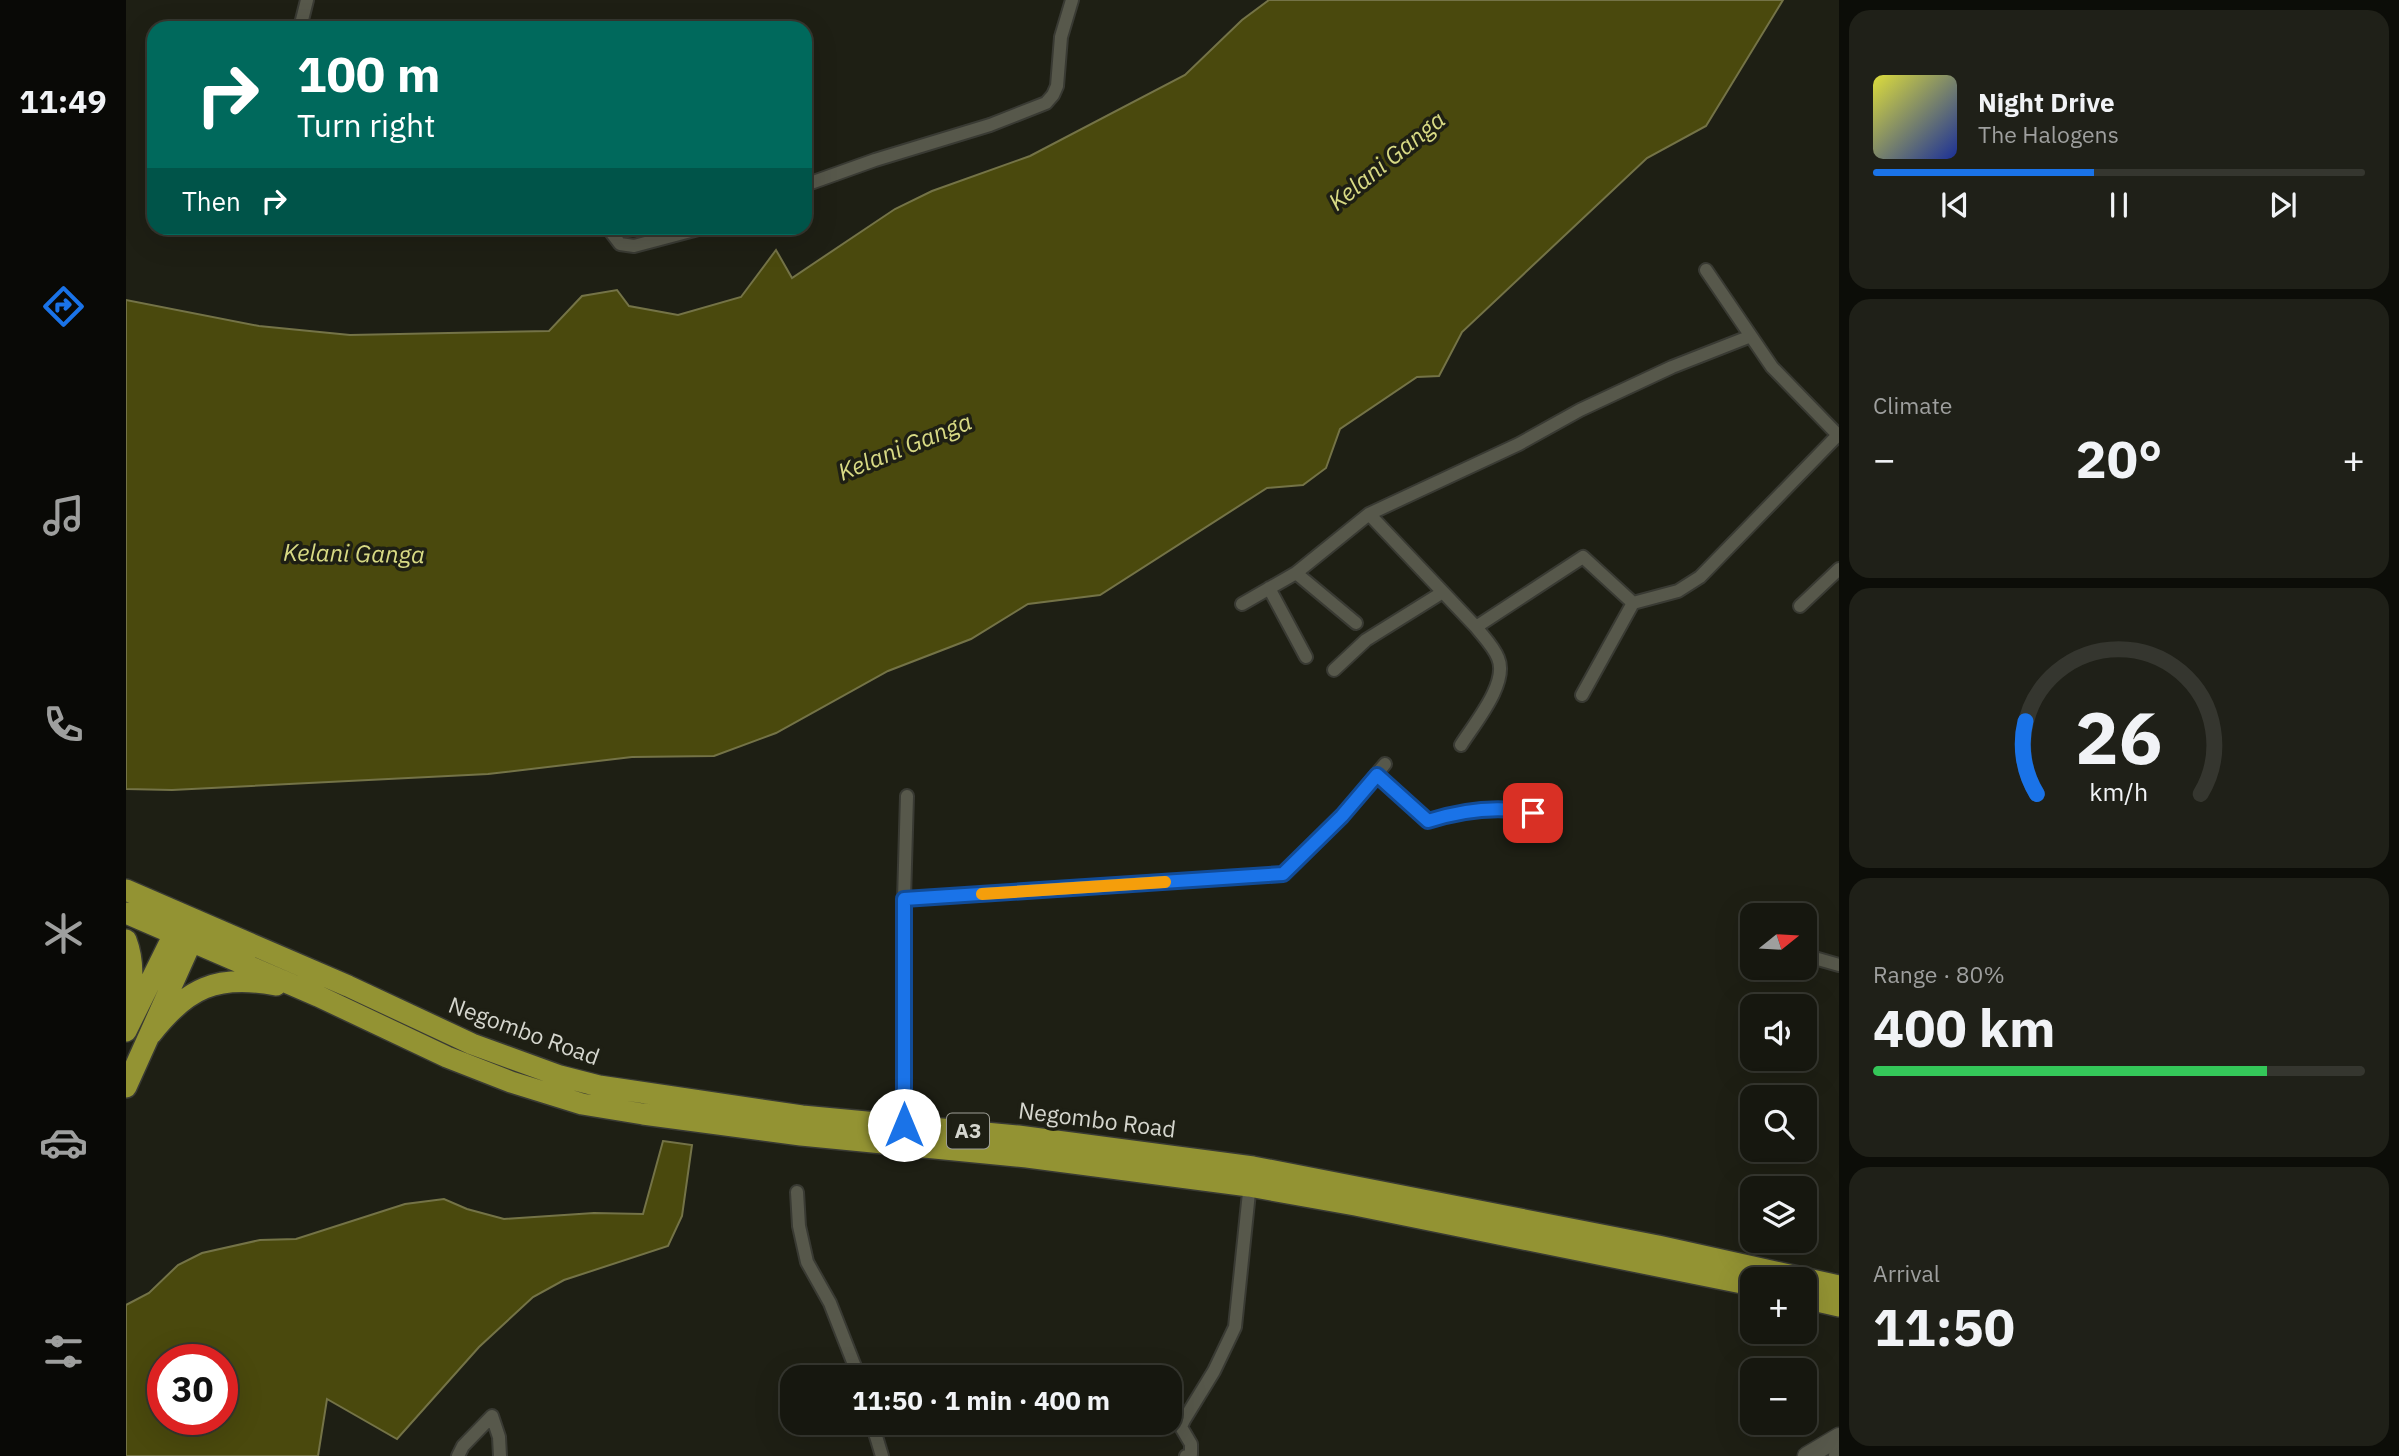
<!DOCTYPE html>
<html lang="en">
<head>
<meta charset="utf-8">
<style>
	body { margin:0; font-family:"IBM Plex Sans",sans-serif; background:#1f2018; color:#f1f3f6; height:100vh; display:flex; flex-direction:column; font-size:26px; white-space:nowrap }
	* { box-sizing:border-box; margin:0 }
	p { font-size:23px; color:#9e9f9e }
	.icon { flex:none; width:38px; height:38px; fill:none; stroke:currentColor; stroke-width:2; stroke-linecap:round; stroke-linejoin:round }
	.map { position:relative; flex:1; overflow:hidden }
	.side { display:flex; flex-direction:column; gap:10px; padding:10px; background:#0c0d08; width:560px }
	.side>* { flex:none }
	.hud { position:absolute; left:21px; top:21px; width:665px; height:214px; border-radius:21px; box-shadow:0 7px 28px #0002,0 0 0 2px #35362f; background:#00695c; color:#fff; overflow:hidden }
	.needle { width:46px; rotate:72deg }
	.tools { position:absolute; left:1614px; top:903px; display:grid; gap:14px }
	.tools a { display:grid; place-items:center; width:77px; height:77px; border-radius:14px; background:#16170f; box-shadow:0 7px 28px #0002,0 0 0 2px #35362f; font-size:35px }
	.speed { position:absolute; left:21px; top:1344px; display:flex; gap:14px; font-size:35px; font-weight:700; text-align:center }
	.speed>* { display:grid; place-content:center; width:91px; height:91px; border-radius:50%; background:#16170f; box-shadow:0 7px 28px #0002,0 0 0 2px #35362f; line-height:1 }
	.speed .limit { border:10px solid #d22; background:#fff; color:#111 }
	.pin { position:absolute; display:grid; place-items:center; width:60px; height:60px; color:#fff; margin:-30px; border-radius:14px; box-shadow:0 4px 10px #0006 }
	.me { position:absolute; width:77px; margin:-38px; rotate:0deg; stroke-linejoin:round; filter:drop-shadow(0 0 5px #0008) }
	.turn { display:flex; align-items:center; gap:24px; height:147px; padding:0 35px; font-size:32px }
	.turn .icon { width:91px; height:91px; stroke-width:2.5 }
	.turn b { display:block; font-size:49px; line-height:60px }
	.then { display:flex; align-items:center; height:66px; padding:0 35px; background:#0003; gap:14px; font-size:26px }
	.big { font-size:52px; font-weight:700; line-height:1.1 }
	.side .tile { flex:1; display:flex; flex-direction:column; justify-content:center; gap:10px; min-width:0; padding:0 24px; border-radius:21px; background:#1f2018 }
	.side .dial { align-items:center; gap:0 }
	.dial svg { height:182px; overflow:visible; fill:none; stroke:#35362f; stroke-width:7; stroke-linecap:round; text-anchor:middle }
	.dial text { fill:#f1f3f6; stroke:none }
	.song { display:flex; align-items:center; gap:21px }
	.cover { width:84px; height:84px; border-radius:10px; background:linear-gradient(135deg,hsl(60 70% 55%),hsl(230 70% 35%)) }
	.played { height:7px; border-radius:4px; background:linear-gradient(90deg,#1a73e8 45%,#35362f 45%) }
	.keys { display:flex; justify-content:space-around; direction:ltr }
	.heat { display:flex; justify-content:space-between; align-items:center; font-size:38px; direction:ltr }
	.charge { height:10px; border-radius:5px; background:linear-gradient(90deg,#34c759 80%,#35362f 0) }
	.trip { position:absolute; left:654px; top:1365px; width:402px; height:70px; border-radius:21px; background:#16170f; box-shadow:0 7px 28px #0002,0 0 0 2px #35362f; font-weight:700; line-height:70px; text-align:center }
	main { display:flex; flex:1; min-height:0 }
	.dock { display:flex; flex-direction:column; width:126px; justify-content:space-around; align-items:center; background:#090906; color:#9e9f9e }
	.dock .icon { width:49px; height:49px }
	.dock .selected { color:#1a73e8 }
	.dock b { font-size:32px; color:#f1f3f6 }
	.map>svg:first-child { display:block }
	.water { fill:#4a490d; stroke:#747347; stroke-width:2; fill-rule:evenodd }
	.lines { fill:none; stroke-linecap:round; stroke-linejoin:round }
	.street-casing { stroke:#393a33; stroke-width:16 }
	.secondary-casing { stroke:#393a33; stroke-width:21 }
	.highway-casing { stroke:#393a33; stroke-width:24 }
	.street { stroke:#57584b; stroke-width:12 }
	.secondary { stroke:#57584b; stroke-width:18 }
	.highway { stroke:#939333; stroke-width:21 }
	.route-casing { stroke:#114b97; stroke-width:18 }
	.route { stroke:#1a73e8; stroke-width:12 }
	.slow { stroke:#f59e0b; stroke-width:12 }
	.labels { text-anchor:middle; stroke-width:7; stroke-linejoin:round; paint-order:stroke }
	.shield { fill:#1e1f14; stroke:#9e9f96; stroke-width:2 }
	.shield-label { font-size:21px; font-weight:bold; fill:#d5d6ce }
	.street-label { font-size:23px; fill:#d5d6ce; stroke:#1e1f14 }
	.water-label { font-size:24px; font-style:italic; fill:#d8da84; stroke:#1e1f14 }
</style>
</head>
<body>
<main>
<nav class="dock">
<b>11:49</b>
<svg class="icon selected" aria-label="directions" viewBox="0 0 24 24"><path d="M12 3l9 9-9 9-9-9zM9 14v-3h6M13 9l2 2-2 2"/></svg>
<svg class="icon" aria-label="music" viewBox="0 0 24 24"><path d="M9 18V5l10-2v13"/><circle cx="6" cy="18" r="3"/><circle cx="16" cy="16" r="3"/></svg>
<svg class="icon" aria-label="phone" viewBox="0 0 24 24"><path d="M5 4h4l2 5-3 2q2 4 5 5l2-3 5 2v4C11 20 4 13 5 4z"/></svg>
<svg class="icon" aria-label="climate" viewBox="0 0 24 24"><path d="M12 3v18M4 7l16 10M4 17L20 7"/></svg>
<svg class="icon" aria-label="car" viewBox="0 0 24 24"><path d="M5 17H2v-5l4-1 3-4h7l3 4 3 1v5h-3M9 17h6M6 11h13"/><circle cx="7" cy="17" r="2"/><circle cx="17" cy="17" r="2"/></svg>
<svg class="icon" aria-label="filters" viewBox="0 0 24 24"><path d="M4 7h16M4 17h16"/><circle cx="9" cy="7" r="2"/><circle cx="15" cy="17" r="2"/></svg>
</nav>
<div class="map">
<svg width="1713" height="1456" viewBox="0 0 1713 1456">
	<rect width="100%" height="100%" fill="#1e1f14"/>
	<!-- water -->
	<path class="water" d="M1143,0H1657L1580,126L1521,158L1336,332L1313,376L1291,377L1214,429L1200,468L1177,485L1141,488L974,595L902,604L845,639L762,671L650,733L588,756L506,757L362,774L46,790L0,789V300L133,326L224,335L423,331L456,296L491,290L503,306L552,315L615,297L650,250L666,278L769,209L806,191L904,156L1059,75L1116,20Z
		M537,1141L566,1145L556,1216L542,1246L438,1280L407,1297L353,1347L271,1439L201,1399L192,1456H0V1305L23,1293L52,1265L76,1253L134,1240L170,1239L279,1204L318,1199L341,1209L378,1219L468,1213L517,1214ZM37,1360H96V1419H37Z"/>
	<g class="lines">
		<defs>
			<path id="street" d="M174,28L181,0
				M679,185L749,160L864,125L920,103L927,95L931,86L935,37L946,0
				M485,228V232L494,244L508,246L576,228
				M1580,270L1646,367L1713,436
				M1243,514L1350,627L1457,557L1507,603L1552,591L1574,577L1712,435
				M1170,573L1230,623
				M1143,588L1180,657
				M1116,604L1170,573L1243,514L1393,444L1454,410L1546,367L1625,336
				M1674,606L1713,569
				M1208,670L1240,640L1317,592
				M1456,695L1507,603
				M1335,745C1348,724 1383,683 1372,658C1368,647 1357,636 1350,627
				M1250,775L1302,821C1337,810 1371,805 1407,813
				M778,899L1157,874L1216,816L1259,764
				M1678,955L1713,965
				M778,1125V899L781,796
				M671,1192L673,1226L681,1262L704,1303L733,1377
				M746,1423L756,1456
				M332,1456L337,1446L366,1416L373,1437L374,1456
				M1060,1456L1065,1454V1444L1055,1427L1058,1420L1088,1371L1109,1327L1124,1183
				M1709,1456L1711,1439"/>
			<path id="secondary" d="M1681,1456L1713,1437"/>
			<path id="highway" d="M0,890L222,986L346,1044L434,1076L473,1086L676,1116L892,1136L1127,1167L1532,1246L1713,1286
				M0,913L192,996L321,1057L385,1082L456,1104L517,1114L675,1135L901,1157L1123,1186L1229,1205L1626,1285
				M0,940C10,966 5,990 1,1016
				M0,1031L55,920
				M25,1034C61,988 90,974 150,985
				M0,1087L71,929
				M1678,1298L1713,1306"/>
		</defs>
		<!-- street casing -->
		<use href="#street" class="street-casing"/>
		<!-- secondary casing -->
		<use href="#secondary" class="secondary-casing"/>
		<!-- highway casing -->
		<use href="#highway" class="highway-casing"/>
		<!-- street -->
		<use href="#street" class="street"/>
		<!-- secondary -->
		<use href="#secondary" class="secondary"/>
		<!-- highway -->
		<use href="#highway" class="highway"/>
	</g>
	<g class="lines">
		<defs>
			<path id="route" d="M778,1125V899L1157,874L1216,816L1251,775L1302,821C1337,810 1371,805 1407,813"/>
		</defs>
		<!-- route casing -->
		<use href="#route" class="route-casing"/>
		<!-- route -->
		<use href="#route" class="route"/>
		<!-- slow -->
		<path class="slow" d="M856,894L1039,882"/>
	</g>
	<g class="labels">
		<!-- shield labels -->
		<rect class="shield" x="821" y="1113.5" width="42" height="35" rx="5"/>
		<g class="shield-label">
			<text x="842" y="1138">A3</text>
		</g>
		<!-- street labels -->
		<g class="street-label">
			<text transform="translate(398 1031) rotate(20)" y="8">Negombo Road</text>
			<text transform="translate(971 1120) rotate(7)" y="8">Negombo Road</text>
		</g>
		<!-- water labels -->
		<g class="water-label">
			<text transform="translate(1261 161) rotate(-39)" y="8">Kelani Ganga</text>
			<text transform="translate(779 447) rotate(-22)" y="8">Kelani Ganga</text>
			<text transform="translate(228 554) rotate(1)" y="8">Kelani Ganga</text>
		</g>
	</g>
</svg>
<div class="tools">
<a><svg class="needle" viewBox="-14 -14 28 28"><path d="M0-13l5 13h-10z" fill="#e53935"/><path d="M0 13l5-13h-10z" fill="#9e9f9e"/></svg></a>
<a><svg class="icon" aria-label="sound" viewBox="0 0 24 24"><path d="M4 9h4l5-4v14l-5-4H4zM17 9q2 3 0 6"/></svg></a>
<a><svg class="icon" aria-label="search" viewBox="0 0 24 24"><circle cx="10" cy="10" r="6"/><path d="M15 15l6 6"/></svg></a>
<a><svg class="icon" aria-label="layers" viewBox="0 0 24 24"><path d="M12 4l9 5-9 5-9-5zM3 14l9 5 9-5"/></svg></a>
<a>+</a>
<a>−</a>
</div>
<div class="speed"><div class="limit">30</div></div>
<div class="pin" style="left:1407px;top:813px;background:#d93025"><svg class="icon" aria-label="arrive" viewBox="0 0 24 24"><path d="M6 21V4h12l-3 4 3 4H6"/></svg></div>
<svg class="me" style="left:778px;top:1125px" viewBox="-20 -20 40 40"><circle r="19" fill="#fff"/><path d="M0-13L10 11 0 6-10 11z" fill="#1a73e8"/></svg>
<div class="trip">11:50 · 1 min · 400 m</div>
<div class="hud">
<div class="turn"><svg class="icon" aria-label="right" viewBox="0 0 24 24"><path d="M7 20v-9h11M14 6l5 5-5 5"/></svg><div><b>100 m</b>Turn right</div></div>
<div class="then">Then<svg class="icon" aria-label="right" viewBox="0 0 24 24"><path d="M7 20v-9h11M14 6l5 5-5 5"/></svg></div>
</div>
</div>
<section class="side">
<div class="tile">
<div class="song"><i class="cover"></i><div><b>Night Drive</b><p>The Halogens</p></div></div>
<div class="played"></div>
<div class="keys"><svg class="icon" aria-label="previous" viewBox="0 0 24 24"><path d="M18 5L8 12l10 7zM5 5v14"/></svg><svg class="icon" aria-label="pause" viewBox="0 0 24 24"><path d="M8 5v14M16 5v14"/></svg><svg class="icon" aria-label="next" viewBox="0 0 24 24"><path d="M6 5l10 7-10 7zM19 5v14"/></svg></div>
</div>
<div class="tile"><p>Climate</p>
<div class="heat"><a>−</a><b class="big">20°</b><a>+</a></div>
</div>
<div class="tile dial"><svg viewBox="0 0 100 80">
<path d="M14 69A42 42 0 1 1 86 69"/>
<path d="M14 69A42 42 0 0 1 9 37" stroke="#1a73e8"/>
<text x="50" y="56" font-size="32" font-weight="700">26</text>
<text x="50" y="72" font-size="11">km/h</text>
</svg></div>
<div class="tile"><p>Range · 80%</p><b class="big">400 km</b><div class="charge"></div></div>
<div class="tile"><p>Arrival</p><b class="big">11:50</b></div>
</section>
</main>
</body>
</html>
